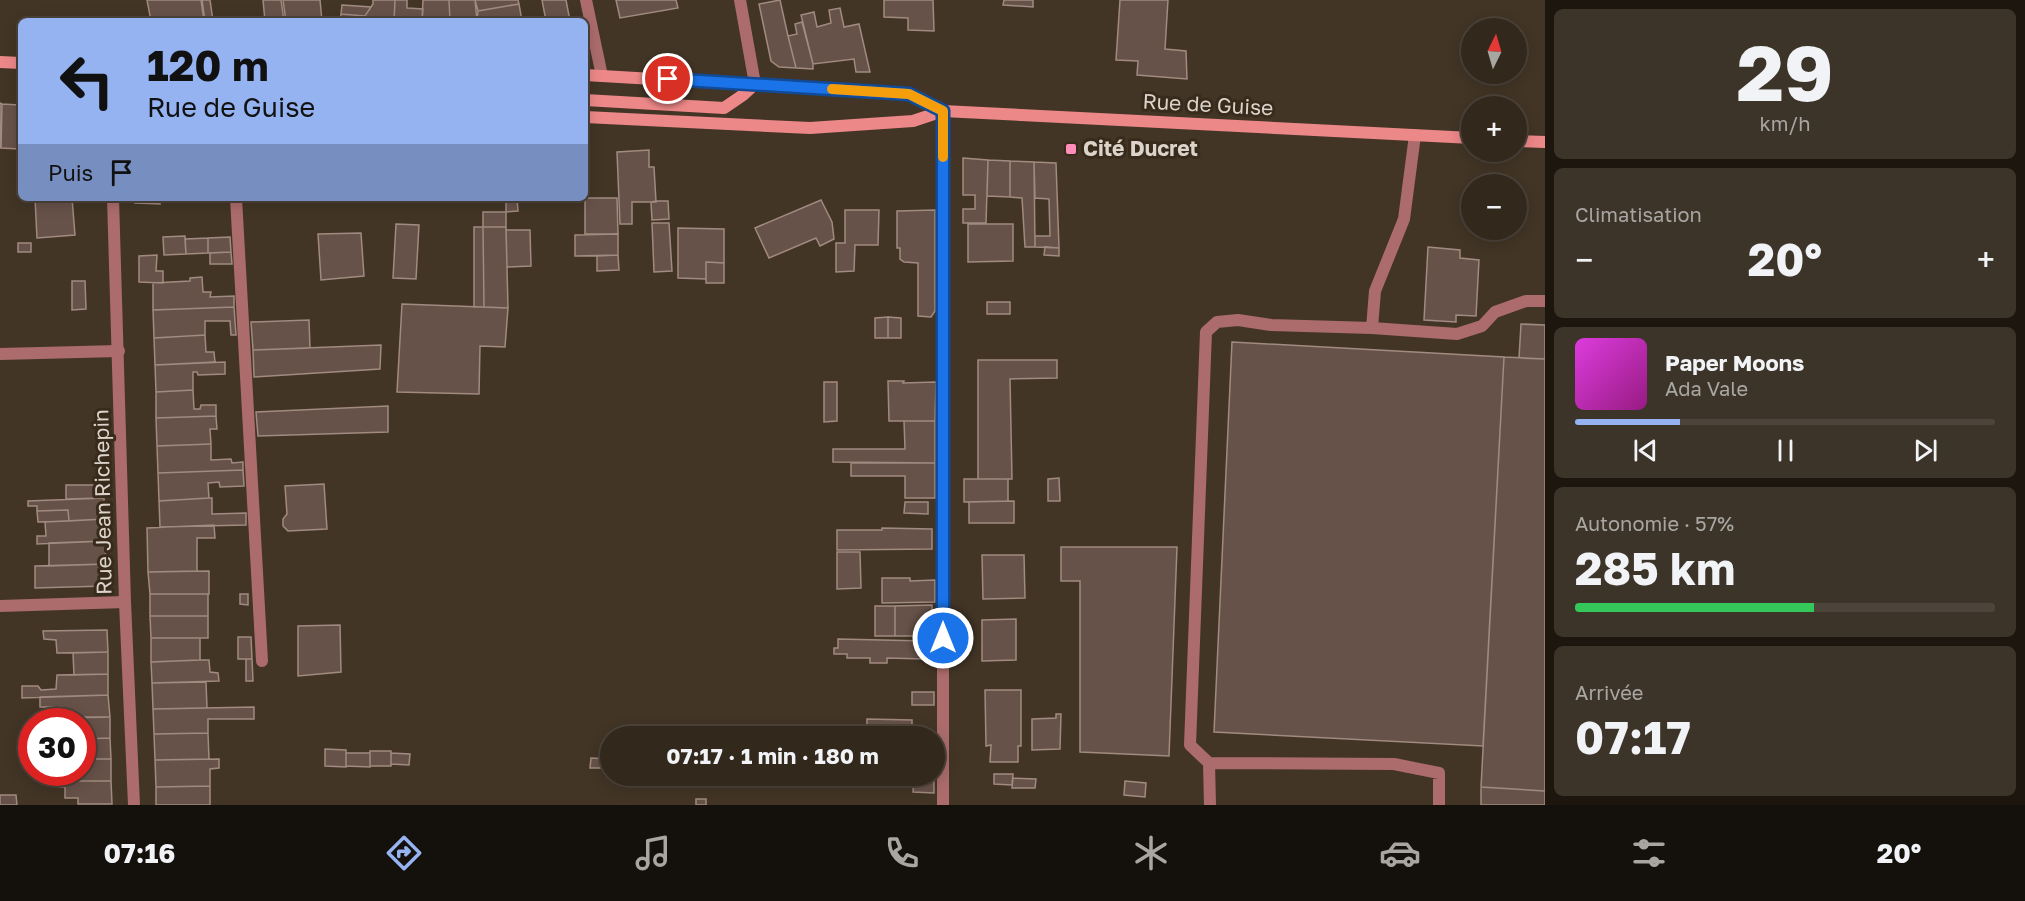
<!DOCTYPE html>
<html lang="fr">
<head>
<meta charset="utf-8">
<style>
	body { margin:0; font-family:"Golos Text",sans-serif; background:#3d3429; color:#f1f3f6; height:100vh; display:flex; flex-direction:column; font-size:22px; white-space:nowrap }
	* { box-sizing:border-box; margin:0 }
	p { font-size:20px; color:#a8a6a3 }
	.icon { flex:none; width:33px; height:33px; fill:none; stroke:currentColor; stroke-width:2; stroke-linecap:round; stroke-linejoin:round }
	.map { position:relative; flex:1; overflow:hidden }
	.details { display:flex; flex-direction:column; gap:9px; padding:9px; background:#1c160f; width:480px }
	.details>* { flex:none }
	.hud { position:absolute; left:18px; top:18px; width:570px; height:183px; border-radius:9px; box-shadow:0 3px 15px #0003,0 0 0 2px #4d443b; background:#95b2f1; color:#111; overflow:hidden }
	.needle { width:39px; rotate:5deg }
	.fabs { position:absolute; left:1461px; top:18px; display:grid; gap:12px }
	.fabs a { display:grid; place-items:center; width:66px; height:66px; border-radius:50%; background:#32281c; box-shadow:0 3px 15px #0003,0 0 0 2px #4d443b; font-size:30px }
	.speed { position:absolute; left:18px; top:708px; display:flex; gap:12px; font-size:30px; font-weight:700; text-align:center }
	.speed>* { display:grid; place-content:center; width:78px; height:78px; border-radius:50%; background:#32281c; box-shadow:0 3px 15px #0003,0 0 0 2px #4d443b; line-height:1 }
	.speed .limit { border:9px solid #d22; background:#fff; color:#111 }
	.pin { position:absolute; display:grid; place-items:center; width:51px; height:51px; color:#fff; margin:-26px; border:3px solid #fff; border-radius:50%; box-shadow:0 2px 6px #0007 }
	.me { position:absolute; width:66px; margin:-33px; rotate:0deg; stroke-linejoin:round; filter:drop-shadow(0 0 4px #0008) }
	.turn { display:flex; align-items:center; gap:21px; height:126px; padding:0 30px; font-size:27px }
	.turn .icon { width:78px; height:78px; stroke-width:2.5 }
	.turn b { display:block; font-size:42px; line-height:51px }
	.then { display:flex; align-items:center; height:57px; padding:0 30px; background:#0003; gap:12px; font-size:22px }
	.big { font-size:45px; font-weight:700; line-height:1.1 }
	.details .card { flex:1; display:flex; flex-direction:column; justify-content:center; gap:9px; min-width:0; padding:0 21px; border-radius:9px; background:#3d3429 }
	.details .dial { align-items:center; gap:0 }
	.dial b { font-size:78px; line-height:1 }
	.song { display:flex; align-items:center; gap:18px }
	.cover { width:72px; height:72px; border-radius:9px; background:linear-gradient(135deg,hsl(300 70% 55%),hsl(310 70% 35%)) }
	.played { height:6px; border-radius:3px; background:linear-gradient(90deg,#95b2f1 25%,#4d443b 25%) }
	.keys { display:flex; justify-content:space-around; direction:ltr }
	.heat { display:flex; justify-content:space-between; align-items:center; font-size:33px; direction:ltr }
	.charge { height:9px; border-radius:4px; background:linear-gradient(90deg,#34c759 57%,#4d443b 0) }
	.trip { position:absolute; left:600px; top:726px; width:345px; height:60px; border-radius:30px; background:#32281c; box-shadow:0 3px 15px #0003,0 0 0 2px #4d443b; font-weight:700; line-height:60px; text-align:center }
	.tabs { display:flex; height:96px; justify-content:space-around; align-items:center; background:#14100b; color:#a8a6a3 }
	.tabs .icon { width:42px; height:42px }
	.tabs .current { color:#95b2f1 }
	.tabs b { font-size:27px; color:#f1f3f6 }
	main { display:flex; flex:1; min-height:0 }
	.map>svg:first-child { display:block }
	.building { fill:#675249; stroke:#a18a80; stroke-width:1.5 }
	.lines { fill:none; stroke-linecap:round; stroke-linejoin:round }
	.service { stroke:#ac6c6c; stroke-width:12 }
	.minor { stroke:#ac6c6c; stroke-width:12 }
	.secondary { stroke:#ed8889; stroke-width:12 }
	.route-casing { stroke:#114b97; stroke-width:15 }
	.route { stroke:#1a73e8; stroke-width:10 }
	.slow { stroke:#f59e0b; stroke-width:10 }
	.poi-dot { fill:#ff8eba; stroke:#382b1c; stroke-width:2 }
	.labels { text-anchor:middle; stroke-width:6; stroke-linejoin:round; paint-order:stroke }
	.street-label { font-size:21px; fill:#dcd4cb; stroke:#382b1c }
	.poi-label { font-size:21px; font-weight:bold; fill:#dcd4cb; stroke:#382b1c; text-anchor:start }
</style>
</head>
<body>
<main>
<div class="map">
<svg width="1545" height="805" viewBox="0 0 1545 805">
	<rect width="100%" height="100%" fill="#423526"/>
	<!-- building -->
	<path class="building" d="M147,0H201L204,21H151Z
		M202,0H210L213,21H205Z
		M263,0H281L284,21H265Z
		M283,0H320L322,21H286Z
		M373,0H395L394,21H340L341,14L365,16L373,4Z
		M395,0H407V8L423,9L422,21H394Z
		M423,0H449L450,21H422Z
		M449,0H475L477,21H450Z
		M475,0H518L519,4L478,11Z
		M542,0H566L570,21H546Z
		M616,0H676L678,8L620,18Z
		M780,0L788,36L796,68L779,67L771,61L759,4Z
		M884,0H933L934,31L908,30V18L884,17Z
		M1004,0H1033V7L1003,5Z
		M1120,0H1168L1165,49L1186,51L1187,79L1137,75L1138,61L1116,60Z
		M519,4L522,21H477L478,11Z
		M342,5L371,7L365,16L341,14Z
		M840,8L844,27L859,24L870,72H856L854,59L813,64L801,15L814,12L817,27L831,23L829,10Z
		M802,22L813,64V69L796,68L788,36L797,34L795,24Z
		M0,103L2,104L1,148H0Z
		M2,104L19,105V149L1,148Z
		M19,105H21V154H19Z
		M649,150V167H654L656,202H632V224H620L617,152Z
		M963,158L988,160L986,223H963V209H975V195H963Z
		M988,160L1010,161V197L987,196Z
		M1010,161L1034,162L1035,247H1025L1022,198L1010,197Z
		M1034,162L1056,163L1059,248L1035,247V236H1050L1049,199L1035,198Z
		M35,198H72L75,235L37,238Z
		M135,198H160V204L135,203Z
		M506,198H517L518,211L506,212Z
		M585,198H617L618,234H585Z
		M821,200L832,222L834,239L820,246L816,238L769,258L755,228Z
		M656,201H668L669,219L652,220L651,202Z
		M845,210H879L878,245H855L854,271L836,272V243H845Z
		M935,210V311L931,317L918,316V263L904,262L900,259V248H897V211Z
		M483,212H506V227H483Z
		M652,223H669L672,271L654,272Z
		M396,224L419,225L416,279L393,278Z
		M968,224H1013V261L968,262Z
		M474,227H483L484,307H474Z
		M483,227H506L508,308L484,307Z
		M678,228L724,229V263L706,262V279L678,278Z
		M506,230H530L531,266L507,267Z
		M361,233L364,276L321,280L318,234Z
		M618,234V255L575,256V235Z
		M185,236L186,254L164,255L163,237Z
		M230,237L231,252L208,253V238Z
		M208,238V253L186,254L185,239Z
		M18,243H31V252H18Z
		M1045,247L1059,248V256L1044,255Z
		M1428,247L1460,250V258L1479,260L1476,316L1456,315V322L1424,320Z
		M231,252L232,264H210V253Z
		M157,255L156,271H163V283L139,282V256Z
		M618,255L619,270L597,271V256Z
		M706,262L724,263V283H706Z
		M202,277L203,292H211L210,297L234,296V307L153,310V283L190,281V278Z
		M72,281H85L86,309L72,310Z
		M987,302H1010V314H987Z
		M402,304L508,308L505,347L480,346L479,394L397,392Z
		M234,307L236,335H231L230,321H205V335L154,338L153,310Z
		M888,317V338H875V318Z
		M888,317L901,318V338H888Z
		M309,320L310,348L253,350L251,322Z
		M1521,324L1545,325V359L1519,358Z
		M205,335L206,352H214L215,362L155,365L154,338Z
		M1232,342L1504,357L1483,746L1214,732Z
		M381,345L380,369L254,377L253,350Z
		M1504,357L1545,359V791L1481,787Z
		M978,360H1057V378L1010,379L1012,479H978Z
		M225,362V374L198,375L197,372H193V390L156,392L155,365Z
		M888,381H904L903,383L936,382L935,421H889Z
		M824,382H837V421L824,422Z
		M193,390L194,409H200L201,405H216V416L156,418V392Z
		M388,406V432L258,436L256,412Z
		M216,416L217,429H210L211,444L157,446L156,418Z
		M904,421H935V463L833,462V449H905Z
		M211,444V460L231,459L232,463L243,462V470L158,473L157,446Z
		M851,463H935V498H905V476H851Z
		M243,470L244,486L220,487L219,482L208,483L209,498L159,501L158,473Z
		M1059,478L1060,501H1048V479Z
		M964,479H1008V501L964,502Z
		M324,484L327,529L288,531L283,526V519L287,514L285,486Z
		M66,485H104V498L66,499Z
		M104,498V519L69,521L68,510L37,511V506H28V501Z
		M209,498H212V514L246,513V525L160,527L159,501Z
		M1014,501V523H969V502Z
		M905,502H928V514L904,513Z
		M68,510L69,521L38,522L37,511Z
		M104,519L105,541L37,544V536H46L45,522Z
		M214,525L215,538H197V571L148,572L147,528Z
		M882,528L932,529V549L837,550V530H882Z
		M105,541L106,564L49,566V543Z
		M1061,547H1177L1169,756L1080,752V581H1061Z
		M837,552H860L861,588L837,589Z
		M982,555H1024L1025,598L983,599Z
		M106,564V586L35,588V566Z
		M209,571V594H150L148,572Z
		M882,578H910V581L935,580V602L882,603Z
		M150,594H208V616H150Z
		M240,594H248V605L240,604Z
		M932,605L933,636H895V606Z
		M875,606H895V636H875Z
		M150,616H208V638H151Z
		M1016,619V660L982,661V620Z
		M340,625L341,672L298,676V626Z
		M107,630L108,652L57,653L56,640L44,639L43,631Z
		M238,637H251L252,659H238Z
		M151,638H200V660L151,662Z
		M838,639L925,641V659L887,658V663H870V658H847V654H834V648H838Z
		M108,652V674L74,675L73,653Z
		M246,659H252L253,681H246Z
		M200,660H209L210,672L218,673L219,681L152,683L151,662Z
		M108,674V695L22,698V686H38L41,690L56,689L57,675Z
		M206,682L207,708L153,709L152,683Z
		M985,690H1021V746H1018V762H990L991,745L986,746Z
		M912,692H934V705H912Z
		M108,695L110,717L63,718L62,707H40V697Z
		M254,707V719H208V733L154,734L153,709Z
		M1056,714H1061L1060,749L1032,750V719L1056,718Z
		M48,717H110V738L82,739V722H48Z
		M867,719L912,720V736H867Z
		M208,733L209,759L155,760L154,734Z
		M110,738L111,759H82V739Z
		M325,749L346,750V767L325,766Z
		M370,751H391V766H370Z
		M346,753H370V767L346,766Z
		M391,753L410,754L409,765L391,764Z
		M591,758L609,759V768H590Z
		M82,759H111V781H77V772H82Z
		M219,759V768L210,769V786L156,787L155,760Z
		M994,774H1013L1012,785L994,784Z
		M914,776H934V793L913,792Z
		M1013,778L1036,779L1035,788H1012Z
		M60,781H111L112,804H78V798H65V787H60Z
		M1125,781L1146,783L1145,797L1124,795Z
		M210,786V805H156V787Z
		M1481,787L1545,791V805H1481Z
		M0,795H16L17,805H0Z
		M696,799H706V805H696Z"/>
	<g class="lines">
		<!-- service -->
		<path class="service" d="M586,0L602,76
			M236,198L262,661
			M1372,328L1375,291L1404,219L1415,135
			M0,354L119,351
			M1209,763L1394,764L1439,773V805
			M1210,805L1209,763L1190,745L1206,332L1217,322L1238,320L1271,325L1372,328L1457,334L1482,326L1495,312L1526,301H1545"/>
		<!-- minor -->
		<path class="minor" d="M740,0L755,84
			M113,198L125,602L134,805
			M0,606L125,602
			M943,805V111"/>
		<!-- secondary -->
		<path class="secondary" d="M0,62L21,63
			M585,75L909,94L943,111
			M585,100L724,108L743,95L755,84
			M585,117L810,128L913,121L943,111L1472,138
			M1516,141L1545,142"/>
	</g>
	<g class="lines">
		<defs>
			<path id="route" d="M668,79L909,94L943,111V638"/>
		</defs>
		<!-- route casing -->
		<use href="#route" class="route-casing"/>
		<!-- route -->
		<use href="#route" class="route"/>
		<!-- slow -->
		<path class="slow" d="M832,89L909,94L943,111V157"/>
	</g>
	<!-- markers -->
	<rect class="poi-dot" x="1065" y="143" width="12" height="12" rx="3"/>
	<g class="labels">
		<!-- street labels -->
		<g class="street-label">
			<text transform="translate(1208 105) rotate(3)" y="7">Rue de Guise</text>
			<text transform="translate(103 502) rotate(-91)" y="7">Rue Jean Richepin</text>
		</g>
		<!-- poi labels -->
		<g class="poi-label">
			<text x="1083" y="156">Cité Ducret</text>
		</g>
	</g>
</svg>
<div class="fabs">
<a><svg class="needle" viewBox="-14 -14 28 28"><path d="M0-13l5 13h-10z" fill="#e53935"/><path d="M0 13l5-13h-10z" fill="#a8a6a3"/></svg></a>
<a>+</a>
<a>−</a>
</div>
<div class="speed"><div class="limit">30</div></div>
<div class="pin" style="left:668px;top:79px;background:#d93025"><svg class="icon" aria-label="arrive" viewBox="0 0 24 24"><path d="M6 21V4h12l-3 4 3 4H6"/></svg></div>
<svg class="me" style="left:943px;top:638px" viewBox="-20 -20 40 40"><circle r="17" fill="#1a73e8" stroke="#fff" stroke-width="3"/><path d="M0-11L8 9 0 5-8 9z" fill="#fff"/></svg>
<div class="trip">07:17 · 1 min · 180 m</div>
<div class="hud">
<div class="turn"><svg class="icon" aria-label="left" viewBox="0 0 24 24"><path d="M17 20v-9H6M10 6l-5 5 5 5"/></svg><div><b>120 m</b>Rue de Guise</div></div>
<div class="then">Puis<svg class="icon" aria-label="arrive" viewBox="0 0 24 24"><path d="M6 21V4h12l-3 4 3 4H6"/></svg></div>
</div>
</div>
<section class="details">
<div class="card dial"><b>29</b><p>km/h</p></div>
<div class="card"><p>Climatisation</p>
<div class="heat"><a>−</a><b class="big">20°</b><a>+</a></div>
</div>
<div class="card">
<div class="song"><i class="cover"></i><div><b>Paper Moons</b><p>Ada Vale</p></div></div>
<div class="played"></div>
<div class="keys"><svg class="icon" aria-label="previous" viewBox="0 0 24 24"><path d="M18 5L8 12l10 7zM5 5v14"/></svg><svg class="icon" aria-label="pause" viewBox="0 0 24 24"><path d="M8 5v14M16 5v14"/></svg><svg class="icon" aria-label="next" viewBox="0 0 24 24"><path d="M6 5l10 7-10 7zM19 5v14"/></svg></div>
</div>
<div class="card"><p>Autonomie · 57%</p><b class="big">285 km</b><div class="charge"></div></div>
<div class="card"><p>Arrivée</p><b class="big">07:17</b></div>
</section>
</main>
<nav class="tabs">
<b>07:16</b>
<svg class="icon current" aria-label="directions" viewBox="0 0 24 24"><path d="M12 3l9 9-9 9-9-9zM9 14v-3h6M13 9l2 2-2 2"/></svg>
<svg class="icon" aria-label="music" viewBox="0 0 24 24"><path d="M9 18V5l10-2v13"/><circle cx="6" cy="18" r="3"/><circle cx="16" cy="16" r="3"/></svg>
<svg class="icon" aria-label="phone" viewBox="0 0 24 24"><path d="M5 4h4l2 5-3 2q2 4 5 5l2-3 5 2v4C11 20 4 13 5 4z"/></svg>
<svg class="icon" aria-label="climate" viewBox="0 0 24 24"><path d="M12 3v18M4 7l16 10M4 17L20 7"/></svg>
<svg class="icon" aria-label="car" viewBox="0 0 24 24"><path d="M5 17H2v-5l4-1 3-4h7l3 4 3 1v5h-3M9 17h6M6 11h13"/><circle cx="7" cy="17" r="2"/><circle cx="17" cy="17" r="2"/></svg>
<svg class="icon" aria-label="filters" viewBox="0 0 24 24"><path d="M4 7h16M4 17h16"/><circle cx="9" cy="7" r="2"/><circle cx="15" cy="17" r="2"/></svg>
<b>20°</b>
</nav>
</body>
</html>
